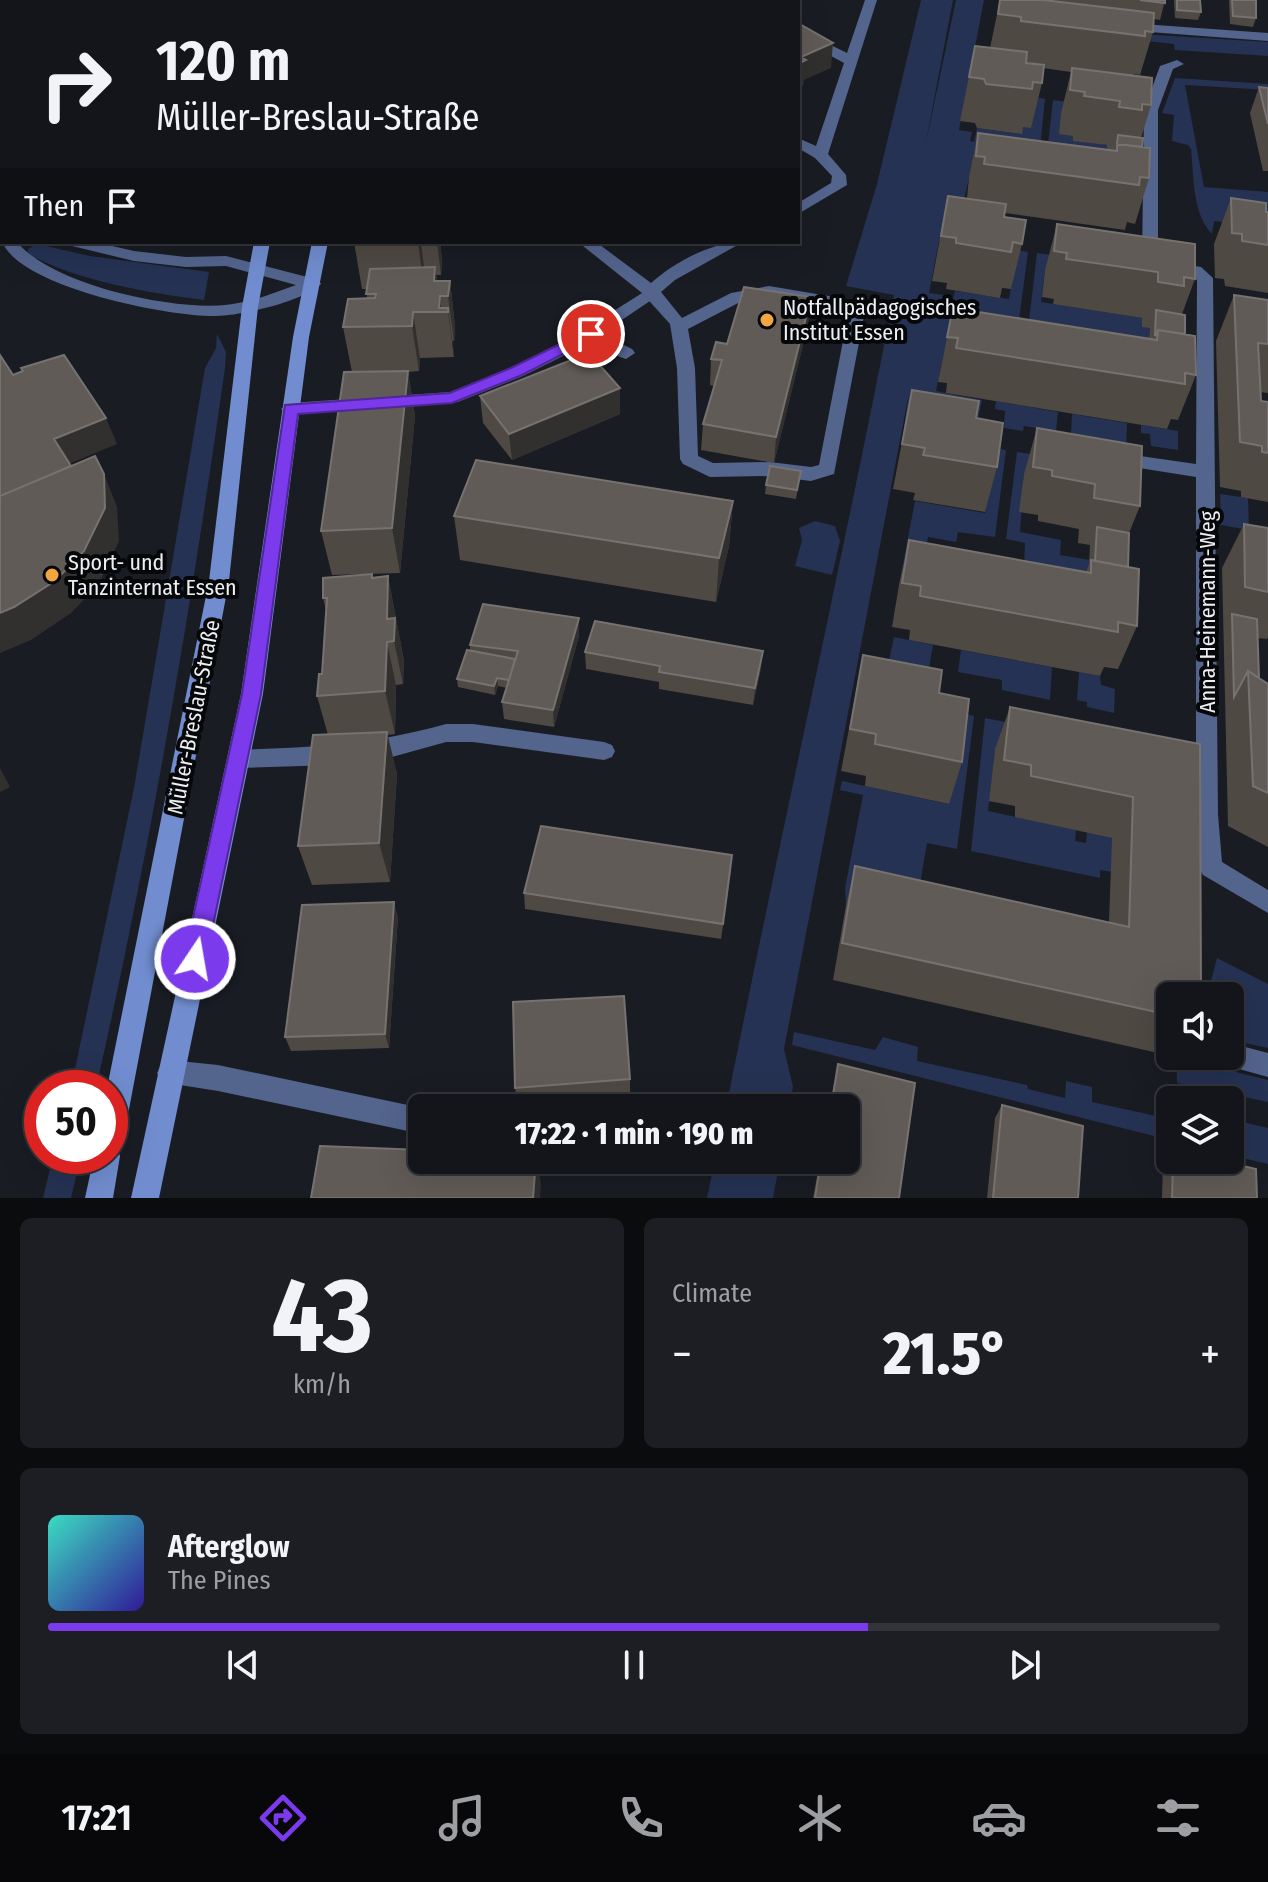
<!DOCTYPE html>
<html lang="en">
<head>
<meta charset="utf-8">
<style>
	body { margin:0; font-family:"Fira Sans Condensed",sans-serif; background:#1c1e23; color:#f1f3f6; height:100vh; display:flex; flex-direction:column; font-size:30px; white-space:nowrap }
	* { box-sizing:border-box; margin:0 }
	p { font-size:26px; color:#9d9fa2 }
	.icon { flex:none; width:44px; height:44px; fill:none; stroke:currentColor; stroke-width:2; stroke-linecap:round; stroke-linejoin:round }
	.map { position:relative; height:1198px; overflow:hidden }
	.drawer { display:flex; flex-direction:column; gap:20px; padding:20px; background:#0a0c0e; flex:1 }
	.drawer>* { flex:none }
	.hud { position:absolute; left:0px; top:0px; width:800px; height:244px; box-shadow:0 8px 32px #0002,0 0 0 2px #323439; background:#13151a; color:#f1f3f6; overflow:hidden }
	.controls { position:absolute; left:1156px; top:982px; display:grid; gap:16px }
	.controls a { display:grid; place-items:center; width:88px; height:88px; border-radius:12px; background:#13151a; box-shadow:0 8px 32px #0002,0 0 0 2px #323439; font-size:40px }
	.speed { position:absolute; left:24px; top:1070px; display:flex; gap:16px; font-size:40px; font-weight:700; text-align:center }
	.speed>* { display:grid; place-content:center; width:104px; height:104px; border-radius:50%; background:#13151a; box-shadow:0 8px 32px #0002,0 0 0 2px #323439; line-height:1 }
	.speed .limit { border:12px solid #d22; background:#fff; color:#111 }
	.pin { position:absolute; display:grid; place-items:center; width:68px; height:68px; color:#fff; margin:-34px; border:4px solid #fff; border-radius:50%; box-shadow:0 2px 8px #0007 }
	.me { position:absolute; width:88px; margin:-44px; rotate:12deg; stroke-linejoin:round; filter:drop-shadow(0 0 6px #0008) }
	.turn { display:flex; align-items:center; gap:28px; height:168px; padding:0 24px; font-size:36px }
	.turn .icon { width:104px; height:104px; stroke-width:2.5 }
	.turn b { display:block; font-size:56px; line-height:68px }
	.then { display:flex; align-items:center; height:76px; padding:0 24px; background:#0003; gap:16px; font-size:30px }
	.big { font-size:60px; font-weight:800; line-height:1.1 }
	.drawer .card { flex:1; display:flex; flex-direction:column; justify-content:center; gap:12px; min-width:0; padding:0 28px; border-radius:12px; background:#1c1e23 }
	.drawer .dial { align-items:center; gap:0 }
	.dial b { font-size:104px; line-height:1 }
	.song { display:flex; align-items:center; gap:24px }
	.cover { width:96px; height:96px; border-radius:12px; background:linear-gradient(135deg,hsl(170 70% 55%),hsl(250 70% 35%)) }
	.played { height:8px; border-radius:4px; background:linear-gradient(90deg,#7c3aed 70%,#323439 70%) }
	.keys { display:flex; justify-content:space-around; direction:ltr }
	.heat { display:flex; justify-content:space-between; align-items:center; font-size:44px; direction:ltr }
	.drawer .tiles { flex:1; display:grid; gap:20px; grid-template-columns:1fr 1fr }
	.card:last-child { grid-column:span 2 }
	.trip { position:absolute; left:408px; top:1094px; width:452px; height:80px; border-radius:12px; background:#13151a; box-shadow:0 8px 32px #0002,0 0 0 2px #323439; font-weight:800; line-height:80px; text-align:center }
	.menu { display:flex; height:128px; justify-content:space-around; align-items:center; background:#08080a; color:#9d9fa2 }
	.menu .icon { width:56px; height:56px }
	.menu .active { color:#7c3aed }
	.menu b { font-size:36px; color:#f1f3f6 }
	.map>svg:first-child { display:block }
	.green { fill:#253253 }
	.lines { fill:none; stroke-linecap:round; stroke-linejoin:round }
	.service { fill:#53648d; fill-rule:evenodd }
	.minor { fill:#53648d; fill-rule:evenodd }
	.secondary { fill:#718dcf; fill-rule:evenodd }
	.wall { fill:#4f4943 }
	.shaded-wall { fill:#32302e }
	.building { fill:#605b56; stroke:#76726f; stroke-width:2 }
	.route { fill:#7c3aed; stroke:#51269a; stroke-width:2 }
	.poi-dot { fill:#f1a63f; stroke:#060709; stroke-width:3 }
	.labels { text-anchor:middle; stroke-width:8; stroke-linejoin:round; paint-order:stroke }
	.poi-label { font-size:22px; fill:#eceef3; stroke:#060709; text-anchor:start }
	.street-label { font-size:22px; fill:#eceef3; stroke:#060709 }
</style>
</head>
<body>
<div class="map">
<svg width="1268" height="1198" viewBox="0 0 1268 1198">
	<rect width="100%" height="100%" fill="#191c23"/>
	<!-- green -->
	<path class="green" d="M921,0H953L925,147L956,0H984L959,130L972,132L970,141L974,142L977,128L1021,134L1023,127H1031L1035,97L1045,99L1040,148L1104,196L969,178L954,243L939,241L929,293L943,295L941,306L951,307L955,291L1009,299L1017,250L1028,252L1019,320L944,353L936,391L982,400L978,419L903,436L909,393L784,1049L793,1087L789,1108H726C780,837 841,567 894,295L846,286L877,184Z
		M995,25L1268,42V56L1175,50L1174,44Z
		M1175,78L1268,84V90L1185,85L1204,187L1268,192V227L1214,221L1212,234C1192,213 1194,177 1191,149L1188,145L1172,141L1174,115L1162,113Z
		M1053,100L1100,106L1073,140L1107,145V152L1047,153Z
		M37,244L90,256L209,272L204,300C145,292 81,282 28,254V249Z
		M1037,253L1060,256L1045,270L1041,302L1142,318L1150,328L1149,345L1029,321Z
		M217,334L226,352L225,368C191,610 150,850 96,1088H71L134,788L205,368L216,348Z
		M996,401L1058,412L1056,431L1024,426L1023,431L1004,428L1005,411L995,409Z
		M1072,414L1127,423L1126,450L1103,439L1071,434Z
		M1141,425L1178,431V450L1151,446L1150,434L1141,433Z
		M995,448L1006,450L995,537L958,532L956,542L928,537L924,563L948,594L899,585L915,501L985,513Z
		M1017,452L1044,456L1024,474L1020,532L1061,540L1060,555L1090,560L1089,572L1024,566L1025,543L1006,539Z
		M1220,494L1248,498L1249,530L1221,525Z
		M815,521L835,526L840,541L832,575L795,566L802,540L799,528Z
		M894,637L933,645L929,668L889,660Z
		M961,650L1052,667L1050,700L1002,690V680L958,672Z
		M1079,672L1100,676L1101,685L1115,689L1114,713L1087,707V702L1077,700Z
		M961,713L974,716L957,849L927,843L920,884L846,905L845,888L863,795L840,790L842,781L948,804Z
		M985,718L1041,729L995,750L988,811L1076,830L1075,841L1086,843L1087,832L1112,838V872L1100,870V878L971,851Z
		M1217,958L1268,984V1048L1230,1040V996H1207Z
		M794,1032L875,1050L883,1037L918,1047L917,1061L1027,1085L1028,1089L1065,1098L1066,1081L1092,1087V1102L1170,1119V1140L792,1045Z
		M1176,1057L1268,1080V1102L1177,1083Z
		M1230,1119L1268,1128V1164L1230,1155Z
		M53,1156H81L71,1198H43Z
		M715,1160H780L773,1198H707Z"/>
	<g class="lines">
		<!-- service -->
		<path class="service" d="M865,0H877L828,154L846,175L847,185L798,214V203L831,183L832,176L815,158L798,148V138L816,146L844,63L798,38V29L847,53Z
			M578,242H596L651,283C675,262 711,242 743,242L675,280L661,292L682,318L731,293L769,286L864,302L866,306L834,474L811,481L770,476L710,477L683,464L680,459L677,368L670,324L642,293ZM769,296L849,310L819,465L811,467L770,462L713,463L698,456L695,368L688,329L742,301Z
			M591,329L632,349L635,353L626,359L620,357L585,338L583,334Z
			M446,724H473L604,742L612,745L615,751L612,757L604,760L473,742H446L392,757L333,765L238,768L230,765L227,759L230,753L238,750C315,747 371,745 446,724Z
			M1230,1043L1268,1053V1077L1221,1064L1218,1056H1230Z
			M170,1060L218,1065L422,1108V1134L218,1091L161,1082L157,1073L161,1064Z"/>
		<!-- minor -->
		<path class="minor" d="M645,0H660L661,2H646Z
			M1128,23L1268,33V41L1123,30V24Z
			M1177,60L1184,64L1173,69L1158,110V260L1201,267L1213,278L1218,815L1222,862L1268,890V913L1203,875L1199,868L1196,815V477L1133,467L1124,461L1133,455L1196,464L1197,280L1190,275L1144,267L1142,264L1144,110L1160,66Z
			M2,241L17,242C53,285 170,310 225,305C250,303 273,293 296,285L226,266L186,267L134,261L68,245L66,242H95L134,251L186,257L226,256L319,280L321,284C304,301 241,316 216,316C169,317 18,287 2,241Z
			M650,288L658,293L656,297L583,346L523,376L458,402L290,415L281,409L290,403L450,392L511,368L571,338Z"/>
		<!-- secondary -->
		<path class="secondary" d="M254,242H270L258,307L229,581L123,1141L118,1151L120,1156L113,1198H85L94,1156H110V1088H107L209,581L242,307Z
			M312,242H328L309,337L263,694L159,1198H131L241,694L293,337Z"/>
	</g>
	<!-- wall -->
	<path class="wall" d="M37,0H171V2H37Z
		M441,0H542L546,2H441Z
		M1000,0H1165L1160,20L1154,19L1153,32L1140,75L1134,74L1133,76L1151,105L1141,138L1149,178L1135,224L1127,222L1125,230L1005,213L1004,217L1022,244L1011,289L1002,288L1000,298L946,289L947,283L932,281L948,196L967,198L969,177L978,133L1107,149V145L1073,141V136L1059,134L1061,113L1071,72L1043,68L1042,83L1031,128L1023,127L1022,134L977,128L975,123L960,121L975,46L990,48Z
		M1174,0H1200L1201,12L1198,20L1175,18Z
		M1229,0H1256V18L1253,27L1230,24Z
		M1259,87L1268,88V171H1263L1250,113Z
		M0,92H2V136L0,134Z
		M1231,198L1268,212V293L1225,286L1224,279L1215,278L1214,244Z
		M1057,224L1195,279L1182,314L1185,334L1196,375L1178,420L1171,419L1167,429L946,393L947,383L938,382L953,308L1149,339L1150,328L1142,327V318L1053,304L1054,299L1042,297L1045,270Z
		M354,242H440L442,260L441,275H436L437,281H450L455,326L454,341H452L454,357L420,358L419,371L408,372L415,416L400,573L332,575L321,531L352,372L343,327L367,298V289H362Z
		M1234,295L1268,300V393L1260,392L1261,401L1268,402V502L1241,497V491L1220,487L1216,341Z
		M808,324L774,463L701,450L703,424L714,386L710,385L711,359L727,344Z
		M620,388V414L512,460L483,423L480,396Z
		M912,390L976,418L997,467L985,512L913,500L915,493L893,489Z
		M1037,428L1140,506L1129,533L1128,567L1137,626L1118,669L1104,667L1100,676L909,640L910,630L892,627L899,585L909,540L1086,572L1089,564L1090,545L1078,543L1079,529L1038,521V515L1019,512L1024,474Z
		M801,471L796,499L765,494L766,485Z
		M733,501L729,546L716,602L460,560L454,516Z
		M1244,524L1268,528V637L1267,639L1257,638L1259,678L1268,684V847L1228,826L1222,568Z
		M388,576L404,661L403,684L396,685L395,734L387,735L397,774L390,882L312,885L298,846L328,735L317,696L322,674L326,610L323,598L373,577Z
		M579,636L554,727L504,719L502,702L507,688L498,686L495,695L458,687L457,679L470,651V645Z
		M585,652L761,668L753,705L659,689V682L586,669Z
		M863,655L939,693L962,762L949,804L865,786L866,776L841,771Z
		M1010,707L1200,744L1170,996V1056H1177L1176,1057L833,980L846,905L855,866L1109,922L1112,838L1015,817V806L989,801L995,749Z
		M731,870L721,939L525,909L524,893Z
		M398,917L389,1048L291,1051L285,1037Z
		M838,1064L899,1198H813L820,1160H846V1108H829Z
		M630,1079V1093L517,1101L515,1088Z
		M1002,1105L1078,1198H987L995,1118Z
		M1170,1152V1160H1218L1257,1198H1162L1163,1161Z"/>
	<!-- shaded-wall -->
	<path class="shaded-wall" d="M126,0H171V2H121Z
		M2,34V62L0,63V35Z
		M833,43L831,68L804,80L803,86L798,88V64L801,57Z
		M418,242H421L425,275L424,288Z
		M437,242H440L442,260L441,275Z
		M435,267L440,299V296L442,312H438L434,281Z
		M450,281L455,326L454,341L448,296Z
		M811,297L808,324L774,463L776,437Z
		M448,308L454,353V357L448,312Z
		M413,312L420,358L419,371L412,326Z
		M408,371L415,416L400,573L392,528Z
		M620,388V414L512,460L509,434Z
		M106,418L117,444L66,465L54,439Z
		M104,474L117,507L119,541L99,584L71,613L31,640L0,653V613Z
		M733,501L729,546L716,602L719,558Z
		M388,576L404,661L403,684L394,641L387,619Z
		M579,618V636L554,727L553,710Z
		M387,642L396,685L395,734L385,691Z
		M763,651L761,668L753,705L755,688Z
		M497,678L498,686L495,695L494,686Z
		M387,732L397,774L390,882L379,843Z
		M0,768L10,787L0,792Z
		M394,902L398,917L389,1048L385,1034Z
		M536,1160H537L541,1184L540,1198H533Z"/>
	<!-- building -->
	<path class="building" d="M52,0H126L121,2H54Z
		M445,0H469L472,2H448Z
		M481,0H542L546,2H485Z
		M1000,0H1043L1154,13L1153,32L1145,31V36L1021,21V17L998,14Z
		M1140,0H1165V3Z
		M1177,0H1200L1201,12L1177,10Z
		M1232,0H1256V18L1233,16Z
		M798,23L833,43L801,57L806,60L798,64Z
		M975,46L1027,52L1026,63L1044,65L1042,83L1033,82L1032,89L986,84L984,79L969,77Z
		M1072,68L1152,78L1151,105L1142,104V110L1119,107L1120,101L1084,96L1085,92L1070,90Z
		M1259,87L1268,88V124Z
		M0,92H2V124L0,122Z
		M978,133L1117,151V144L1150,148L1149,178L1140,177L1139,185L984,164L985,157L976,156Z
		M1118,135L1143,138L1142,147L1117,144Z
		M948,196L1006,204L1004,217L1026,220L1022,244L1013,242L1011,252L956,243V238L941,236Z
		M1231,198L1266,203V212H1268V245L1242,241V234L1232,233Z
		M1057,224L1195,244V279L1184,277V286L1158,282V272L1066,259L1067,253L1054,251Z
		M354,242H418L354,244Z
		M435,267L434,281H450L448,296H440L439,308H448V312H413L412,326L343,327L348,299L375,298L376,294H366L370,269Z
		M744,287L811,297L776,437L703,424L722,360L711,359L716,342L727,344Z
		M1234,295L1268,300V344L1258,343L1261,401L1268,402V453L1262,452V446L1240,442Z
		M953,308L1157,340L1158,330L1195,336L1196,375L1185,373V384L956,348L958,338L947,337Z
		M1156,310L1185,315V334L1158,330L1155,336Z
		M589,353L620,388L509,434L480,396Z
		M0,355L13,375L23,371L21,368L64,355L106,418L54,439L71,466L0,496Z
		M408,371L392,528L321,531L344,372Z
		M912,390L979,401L976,418L1003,423L997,467L923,455L925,448L902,444Z
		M1037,428L1142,446L1140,506L1094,498L1095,484L1052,476V470L1033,467Z
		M95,456L104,474L105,508L84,551L55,581L14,607L0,613V496Z
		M476,460L733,501L719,558L454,516Z
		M770,466L801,471L797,490L766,485Z
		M1244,524L1268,528V592L1245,587Z
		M1097,527L1129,533L1128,567L1095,561Z
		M909,540L1091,573V560L1139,569L1137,626L1118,622V632L920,596L921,586L902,583Z
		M372,574V578L388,576L387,619L395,618L394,641L387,642L385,691L317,696L319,674H322L327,598H323V578Z
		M483,604L579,618L553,710L502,702L518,651L470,645Z
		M1232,614L1257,619L1259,678L1248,671L1234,697Z
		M595,621L763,651L755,688L659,672L660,666L585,652Z
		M467,650L515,659L509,680L497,678L494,686L457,679Z
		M863,655L942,670L939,693L969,699L962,762L875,744L876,734L850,729Z
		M1248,671L1268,684V793L1253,786Z
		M1010,707L1200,744L1201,996H1170V1015L842,943L855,866L1129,927L1133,797L1031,776V765L1004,760Z
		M387,732L379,843L298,846L313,735Z
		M541,826L732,855L723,924L524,893Z
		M394,902L385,1034L285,1037L302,905Z
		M624,996L630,1079L515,1088L513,1002Z
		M838,1064L915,1083L899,1198H815L821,1160H846V1108H831Z
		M1002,1105L1083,1126L1078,1198H993Z
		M320,1146L422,1150V1160H536L533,1198H311Z
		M1173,1160H1218L1256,1169L1257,1198H1172Z"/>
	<!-- route -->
	<path class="route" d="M591,329L599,334L596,337L522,375L452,403L298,414L261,694L206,959L202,966L195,969L187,966L184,959L242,694L285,405L450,393L511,368Z"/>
	<!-- markers -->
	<g class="poi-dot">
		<circle cx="767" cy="320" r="8"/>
		<circle cx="52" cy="575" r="8"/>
	</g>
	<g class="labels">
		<!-- poi labels -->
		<g class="poi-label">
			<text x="783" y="315">Notfallpädagogisches<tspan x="783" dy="25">Institut Essen</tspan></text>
			<text x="68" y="570">Sport- und<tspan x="68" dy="25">Tanzinternat Essen</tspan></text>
		</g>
		<!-- street labels -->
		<g class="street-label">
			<text transform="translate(1207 612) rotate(-90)" y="8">Anna-Heinemann-Weg</text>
			<text transform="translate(193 717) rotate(-79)" y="8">Müller-Breslau-Straße</text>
		</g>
	</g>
</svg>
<div class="controls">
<a><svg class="icon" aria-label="sound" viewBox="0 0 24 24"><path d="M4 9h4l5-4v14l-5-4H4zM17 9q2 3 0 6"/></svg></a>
<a><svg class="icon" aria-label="layers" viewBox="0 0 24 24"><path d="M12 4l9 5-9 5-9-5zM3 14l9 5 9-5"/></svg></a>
</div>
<div class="speed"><div class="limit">50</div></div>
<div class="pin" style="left:591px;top:334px;background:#d93025"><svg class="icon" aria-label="arrive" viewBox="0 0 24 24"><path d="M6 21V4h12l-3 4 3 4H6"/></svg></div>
<svg class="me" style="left:195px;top:959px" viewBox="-20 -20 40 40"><circle r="17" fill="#7c3aed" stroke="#fff" stroke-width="3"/><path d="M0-11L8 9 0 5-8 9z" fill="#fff"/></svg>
<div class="trip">17:22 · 1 min · 190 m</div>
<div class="hud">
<div class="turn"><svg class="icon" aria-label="right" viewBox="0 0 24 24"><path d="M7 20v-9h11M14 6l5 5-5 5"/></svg><div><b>120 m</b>Müller-Breslau-Straße</div></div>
<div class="then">Then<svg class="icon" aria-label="arrive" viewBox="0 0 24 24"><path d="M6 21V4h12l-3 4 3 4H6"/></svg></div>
</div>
</div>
<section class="drawer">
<div class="tiles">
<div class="card dial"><b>43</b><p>km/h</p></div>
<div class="card"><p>Climate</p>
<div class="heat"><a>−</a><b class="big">21.5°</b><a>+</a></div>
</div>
<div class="card">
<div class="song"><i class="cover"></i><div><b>Afterglow</b><p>The Pines</p></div></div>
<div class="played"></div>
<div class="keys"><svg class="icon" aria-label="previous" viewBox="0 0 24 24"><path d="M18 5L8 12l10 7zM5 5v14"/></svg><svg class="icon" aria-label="pause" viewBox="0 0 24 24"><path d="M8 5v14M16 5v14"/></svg><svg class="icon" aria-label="next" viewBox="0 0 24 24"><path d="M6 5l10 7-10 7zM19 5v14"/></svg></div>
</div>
</div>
</section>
<nav class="menu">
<b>17:21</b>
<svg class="icon active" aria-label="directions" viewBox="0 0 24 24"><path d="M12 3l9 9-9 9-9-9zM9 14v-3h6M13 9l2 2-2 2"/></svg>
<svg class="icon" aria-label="music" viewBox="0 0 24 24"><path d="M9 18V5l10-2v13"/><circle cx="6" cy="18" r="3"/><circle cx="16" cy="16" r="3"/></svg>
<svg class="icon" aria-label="phone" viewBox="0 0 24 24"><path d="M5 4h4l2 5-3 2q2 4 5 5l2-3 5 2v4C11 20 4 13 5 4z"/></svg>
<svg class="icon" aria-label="climate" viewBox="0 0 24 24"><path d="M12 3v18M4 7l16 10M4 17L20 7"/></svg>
<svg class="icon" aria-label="car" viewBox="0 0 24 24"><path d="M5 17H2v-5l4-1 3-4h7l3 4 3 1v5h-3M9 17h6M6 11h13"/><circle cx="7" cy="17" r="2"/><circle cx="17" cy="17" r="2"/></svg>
<svg class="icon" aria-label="filters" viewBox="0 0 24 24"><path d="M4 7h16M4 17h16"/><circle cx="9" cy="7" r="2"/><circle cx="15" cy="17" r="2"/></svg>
</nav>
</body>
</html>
